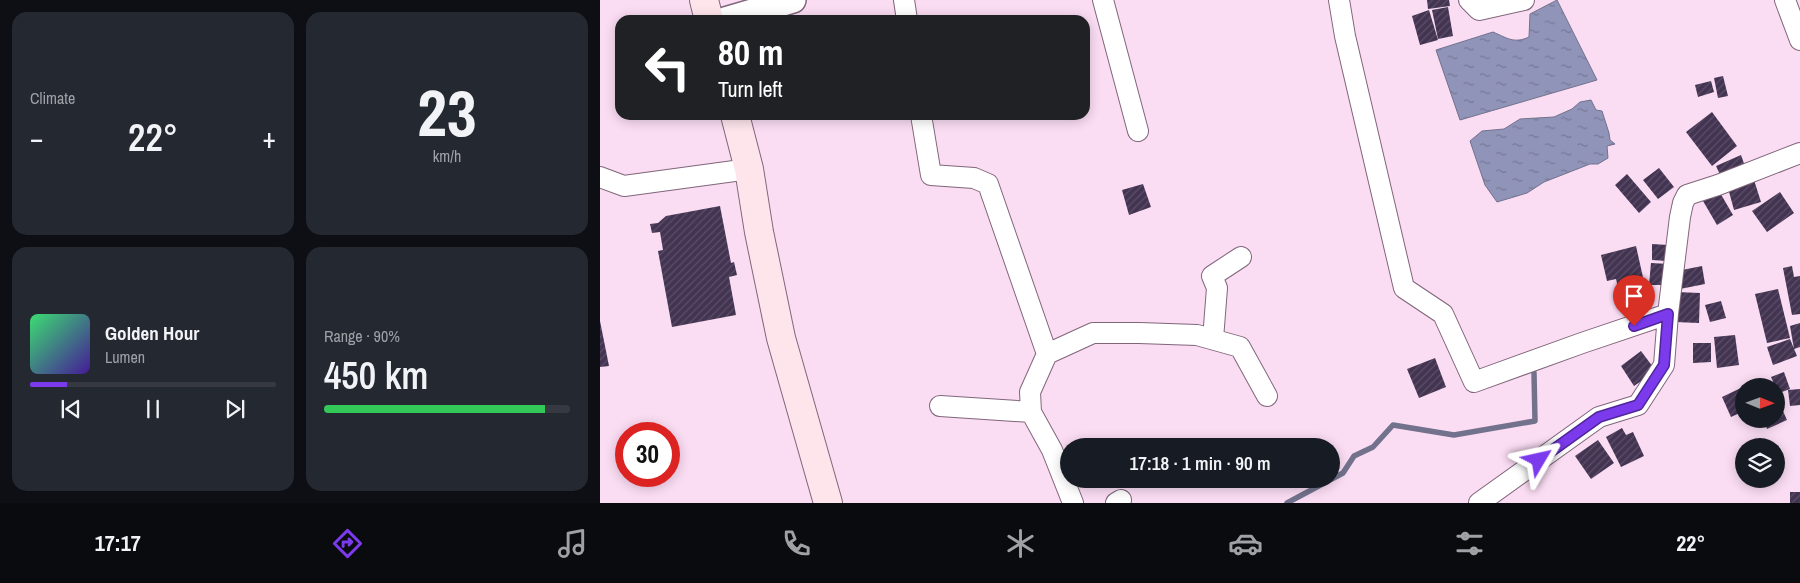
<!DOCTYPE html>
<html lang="en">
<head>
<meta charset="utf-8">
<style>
	body { margin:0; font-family:"Archivo Narrow",sans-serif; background:#242831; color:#f1f3f6; height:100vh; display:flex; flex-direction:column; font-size:19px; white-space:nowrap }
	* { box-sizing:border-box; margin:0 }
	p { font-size:16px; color:#9ea1a6 }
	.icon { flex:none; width:28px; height:28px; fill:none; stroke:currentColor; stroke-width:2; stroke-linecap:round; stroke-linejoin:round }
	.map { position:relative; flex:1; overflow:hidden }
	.drawer { display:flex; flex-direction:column; gap:12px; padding:12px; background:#0d0f14; width:600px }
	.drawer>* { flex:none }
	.hud { position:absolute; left:15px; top:15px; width:475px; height:105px; border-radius:15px; box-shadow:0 2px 12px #0003; background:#202124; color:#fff; overflow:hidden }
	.needle { width:32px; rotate:91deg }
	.tools { position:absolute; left:1135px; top:378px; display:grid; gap:10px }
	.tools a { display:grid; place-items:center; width:50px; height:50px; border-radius:50%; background:#171b24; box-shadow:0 2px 12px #0003; font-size:25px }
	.speed { position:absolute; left:15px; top:422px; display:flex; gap:10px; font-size:25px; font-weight:700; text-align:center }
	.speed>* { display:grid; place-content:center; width:65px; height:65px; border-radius:50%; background:#171b24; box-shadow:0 2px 12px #0003; line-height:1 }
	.speed .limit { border:8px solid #d22; background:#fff; color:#111 }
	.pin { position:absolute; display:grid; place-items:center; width:42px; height:42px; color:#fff; margin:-51px -21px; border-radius:50% 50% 50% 0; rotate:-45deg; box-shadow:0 0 5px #0007 }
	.pin .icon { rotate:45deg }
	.me { position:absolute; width:55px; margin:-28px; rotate:54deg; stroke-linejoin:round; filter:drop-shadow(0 0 4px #0008) }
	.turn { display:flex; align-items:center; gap:18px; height:105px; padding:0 20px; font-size:22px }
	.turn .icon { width:65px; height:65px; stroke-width:2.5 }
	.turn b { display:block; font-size:35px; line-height:42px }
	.big { font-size:38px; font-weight:600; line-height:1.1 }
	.drawer .card { flex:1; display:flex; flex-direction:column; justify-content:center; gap:8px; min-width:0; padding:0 18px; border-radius:15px; background:#242831 }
	.drawer .dial { align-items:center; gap:0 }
	.dial b { font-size:65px; line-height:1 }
	.song { display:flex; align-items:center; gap:15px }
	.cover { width:60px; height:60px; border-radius:8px; background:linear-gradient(135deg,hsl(140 70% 55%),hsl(260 70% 35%)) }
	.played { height:5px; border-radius:2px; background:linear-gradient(90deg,#7c3aed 15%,#363941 15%) }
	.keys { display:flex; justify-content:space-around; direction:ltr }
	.heat { display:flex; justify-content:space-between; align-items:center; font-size:28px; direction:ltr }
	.charge { height:8px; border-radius:4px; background:linear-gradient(90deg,#34c759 90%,#363941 0) }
	.drawer .tiles { flex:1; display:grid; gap:12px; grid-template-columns:repeat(2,1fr) }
	.trip { position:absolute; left:460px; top:438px; width:280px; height:50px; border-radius:25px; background:#171b24; box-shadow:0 2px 12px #0003; font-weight:600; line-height:50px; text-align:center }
	.menu { display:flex; height:80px; justify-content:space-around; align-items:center; background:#090b0e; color:#9ea1a6 }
	.menu .icon { width:35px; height:35px }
	.menu .current { color:#7c3aed }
	.menu b { font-size:22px; color:#f1f3f6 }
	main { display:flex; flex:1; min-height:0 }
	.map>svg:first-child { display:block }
	.water { fill:url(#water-ripples); stroke:#72728d }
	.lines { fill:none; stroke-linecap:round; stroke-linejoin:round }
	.stream { stroke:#72728d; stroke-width:5.5 }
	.building { fill:url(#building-hatch) }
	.minor-casing { stroke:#80667a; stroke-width:22 }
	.tertiary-casing { stroke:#80667a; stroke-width:28 }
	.secondary-casing { stroke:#80667a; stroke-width:30 }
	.minor { stroke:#fff; stroke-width:20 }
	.tertiary { stroke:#fff; stroke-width:25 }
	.secondary { stroke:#fee5ec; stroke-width:28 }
	.route-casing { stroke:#51269a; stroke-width:12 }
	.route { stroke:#7c3aed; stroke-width:9 }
</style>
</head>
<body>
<main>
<section class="drawer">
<div class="tiles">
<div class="card"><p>Climate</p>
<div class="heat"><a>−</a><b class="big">22°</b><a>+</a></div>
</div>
<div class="card dial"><b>23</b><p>km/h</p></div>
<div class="card">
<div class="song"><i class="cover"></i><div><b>Golden Hour</b><p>Lumen</p></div></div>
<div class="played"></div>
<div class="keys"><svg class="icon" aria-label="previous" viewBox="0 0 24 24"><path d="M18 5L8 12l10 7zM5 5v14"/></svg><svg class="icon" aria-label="pause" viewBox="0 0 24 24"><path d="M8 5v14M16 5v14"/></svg><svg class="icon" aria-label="next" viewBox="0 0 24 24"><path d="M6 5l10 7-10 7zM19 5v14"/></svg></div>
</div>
<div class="card"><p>Range · 90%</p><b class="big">450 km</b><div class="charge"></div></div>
</div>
</section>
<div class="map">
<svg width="1200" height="503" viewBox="0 0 1200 503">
	<defs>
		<pattern id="water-ripples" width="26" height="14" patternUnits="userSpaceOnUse" patternTransform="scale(1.25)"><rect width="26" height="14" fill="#9094b8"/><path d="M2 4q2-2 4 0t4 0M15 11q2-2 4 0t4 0" fill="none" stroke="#767896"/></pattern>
		<pattern id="building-hatch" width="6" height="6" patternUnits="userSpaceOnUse" patternTransform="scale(1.25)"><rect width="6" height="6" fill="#433452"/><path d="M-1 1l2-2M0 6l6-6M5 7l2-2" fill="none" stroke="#5c4f68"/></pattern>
	</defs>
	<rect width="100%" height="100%" fill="#fadcf3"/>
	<!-- water -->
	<path class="water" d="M957,0L997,80L860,120L836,50L893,32C907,38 914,44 929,37L930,14Z
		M991,100L996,110L1002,111L1009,133L1010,140L1015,144L1007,146L1008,158L998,164H990L944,182L927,193L897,202L885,185L870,141L882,131L904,129L920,119L954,117L972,109L980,102Z"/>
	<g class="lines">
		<!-- stream -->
		<path class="stream" d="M687,503L743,473L754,456L773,447L793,425L854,435L935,421L934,373"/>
	</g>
	<!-- building -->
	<path class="building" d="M827,0H849L850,6L828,9Z
		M848,7L853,36L838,39L832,10Z
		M829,10L838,40L820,45L812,16Z
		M1123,76L1128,96L1118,98L1114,78Z
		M1111,81L1114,92L1098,97L1095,85Z
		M1112,112L1137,146L1112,166L1086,132Z
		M1141,155L1146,169L1122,179L1116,166Z
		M1059,168L1074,187L1058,199L1043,180Z
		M1027,174L1051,202L1039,213L1015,185Z
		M1154,180L1161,202L1134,210L1128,188Z
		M543,184L551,207L529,215L522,190Z
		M1119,191L1133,215L1117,225L1103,201Z
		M1180,192L1194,213L1167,232L1152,211Z
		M120,206L131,263L134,262L137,275L129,277L136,315L72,327L58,251L63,250L60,232L52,233L50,224L58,223L66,216Z
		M1052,244L1068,245L1067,261L1052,260Z
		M1036,246L1051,313L1035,317L1030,298L1021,300L1016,279L1007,281L1001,255Z
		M1051,263L1069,264L1067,285H1049Z
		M1102,266L1105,284L1080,289L1077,271Z
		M1192,266L1194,277L1200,276V314L1192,315L1183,268Z
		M1178,289L1190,338L1167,343L1155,294Z
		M1076,292L1100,293L1099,323L1075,322Z
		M1121,301L1126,318L1110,322L1105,305Z
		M0,321L9,366L0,367Z
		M1200,323V347L1194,349L1190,326Z
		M1135,335L1139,365L1117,368L1114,337Z
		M1190,339L1197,356L1173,365L1167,347Z
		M1093,343H1111V362L1093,363Z
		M1041,351L1056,371L1034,386L1021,366Z
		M835,358L846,387L819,398L807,369Z
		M1184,372L1190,389L1177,394L1176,386H1175L1171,377Z
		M1143,387L1144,411L1131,417L1122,397Z
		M1200,389V405L1190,406L1188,390Z
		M1178,400L1187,420L1167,429L1163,419H1176V401Z
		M1022,428L1026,435L1033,432L1044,456L1021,467L1006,437Z
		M998,440L1014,463L991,479L975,456Z
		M1190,492H1200V503H1190Z"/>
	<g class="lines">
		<defs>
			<path id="minor" d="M304,0L307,20
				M503,0L538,131
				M739,0L745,36L804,288L843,314L874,382L982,343L1068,314
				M869,0L879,10L924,0
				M1185,0L1200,40
				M321,115L331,175L374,178L388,184L447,354
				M0,177L24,186L149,169
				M613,339L617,288L612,276L641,257
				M340,406L431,412
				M473,503L452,450L431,412L430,392L447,354L493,333H539L597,335L640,347L667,396
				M516,503L521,500
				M879,503L999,417L1038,405L1064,365L1068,314L1080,217L1083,203L1087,195L1118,185L1200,153"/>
			<path id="tertiary" d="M125,20L193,0"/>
			<path id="secondary" d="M104,0L109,20
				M135,115L149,169L159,232L181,338L228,503"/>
		</defs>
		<!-- minor casing -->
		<use href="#minor" class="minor-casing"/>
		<!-- tertiary casing -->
		<use href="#tertiary" class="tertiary-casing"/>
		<!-- secondary casing -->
		<use href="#secondary" class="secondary-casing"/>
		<!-- minor -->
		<use href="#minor" class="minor"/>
		<!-- tertiary -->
		<use href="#tertiary" class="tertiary"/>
		<!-- secondary -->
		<use href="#secondary" class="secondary"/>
	</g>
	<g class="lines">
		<defs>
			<path id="route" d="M939,460L999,417L1038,405L1064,365L1068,314L1034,326"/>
		</defs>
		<!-- route casing -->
		<use href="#route" class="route-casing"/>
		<!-- route -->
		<use href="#route" class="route"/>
	</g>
</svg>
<div class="tools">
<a><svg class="needle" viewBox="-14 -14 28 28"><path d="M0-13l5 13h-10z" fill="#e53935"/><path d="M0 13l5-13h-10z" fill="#9ea1a6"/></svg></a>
<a><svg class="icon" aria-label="layers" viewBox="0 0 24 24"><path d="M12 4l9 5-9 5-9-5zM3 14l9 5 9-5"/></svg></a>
</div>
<div class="speed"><div class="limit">30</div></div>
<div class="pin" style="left:1034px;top:326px;background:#d93025"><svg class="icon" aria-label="arrive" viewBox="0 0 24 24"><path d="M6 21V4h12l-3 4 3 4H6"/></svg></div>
<svg class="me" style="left:939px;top:460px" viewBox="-20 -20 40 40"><path d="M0-17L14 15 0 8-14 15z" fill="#7c3aed" stroke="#fff" stroke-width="4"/></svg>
<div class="trip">17:18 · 1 min · 90 m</div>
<div class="hud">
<div class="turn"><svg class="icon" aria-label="left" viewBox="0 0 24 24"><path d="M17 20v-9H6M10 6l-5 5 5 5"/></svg><div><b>80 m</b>Turn left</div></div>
</div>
</div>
</main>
<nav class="menu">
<b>17:17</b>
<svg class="icon current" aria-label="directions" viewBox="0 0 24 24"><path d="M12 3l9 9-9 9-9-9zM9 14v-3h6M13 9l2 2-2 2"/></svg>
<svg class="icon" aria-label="music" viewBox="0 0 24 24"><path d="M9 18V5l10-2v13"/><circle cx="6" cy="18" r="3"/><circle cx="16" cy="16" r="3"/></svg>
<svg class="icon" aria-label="phone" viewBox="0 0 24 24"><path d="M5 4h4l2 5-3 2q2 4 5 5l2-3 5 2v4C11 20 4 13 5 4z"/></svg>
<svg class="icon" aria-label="climate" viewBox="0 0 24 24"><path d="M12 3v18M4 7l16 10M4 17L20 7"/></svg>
<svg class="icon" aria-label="car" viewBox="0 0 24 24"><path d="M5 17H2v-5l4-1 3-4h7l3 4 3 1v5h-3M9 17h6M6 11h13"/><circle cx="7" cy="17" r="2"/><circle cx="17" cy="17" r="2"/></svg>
<svg class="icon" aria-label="filters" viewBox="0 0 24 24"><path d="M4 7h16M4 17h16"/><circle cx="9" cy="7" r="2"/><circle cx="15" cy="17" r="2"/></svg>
<b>22°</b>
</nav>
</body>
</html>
